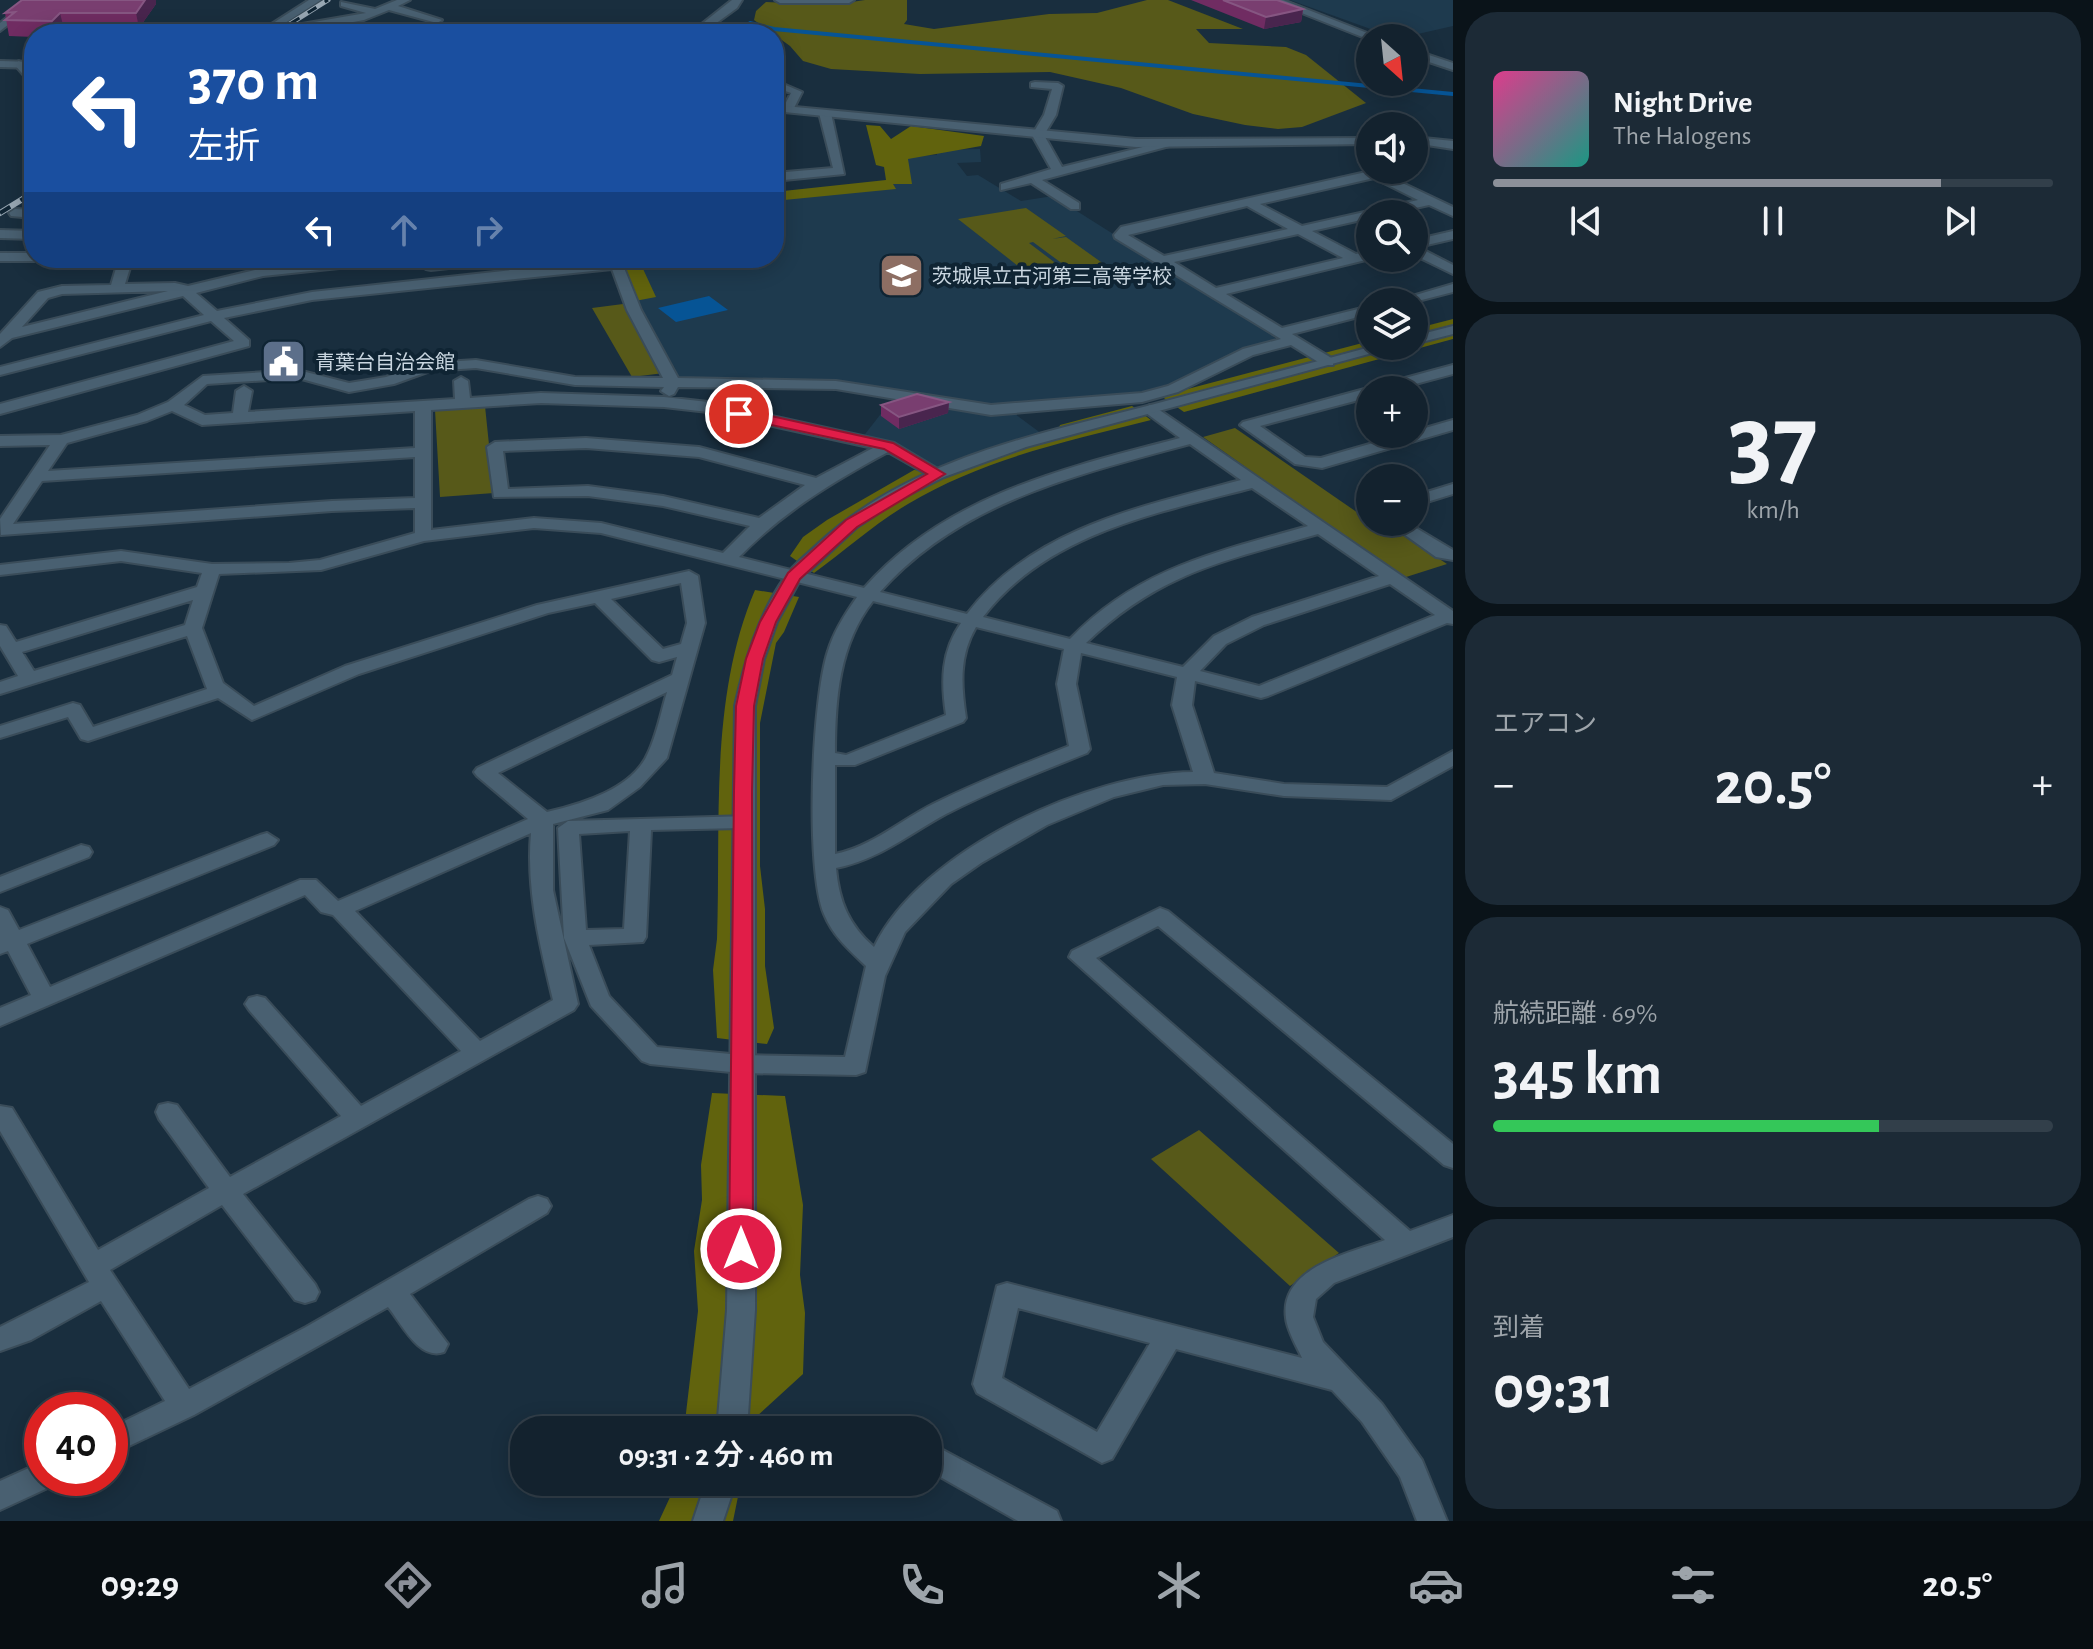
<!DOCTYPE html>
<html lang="ja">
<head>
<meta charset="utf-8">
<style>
	body { margin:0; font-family:"Alegreya Sans","Noto Sans JP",sans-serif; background:#1c2a36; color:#f1f3f6; height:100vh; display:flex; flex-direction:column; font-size:30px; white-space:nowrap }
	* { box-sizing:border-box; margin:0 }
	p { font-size:26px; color:#9da4aa }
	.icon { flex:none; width:44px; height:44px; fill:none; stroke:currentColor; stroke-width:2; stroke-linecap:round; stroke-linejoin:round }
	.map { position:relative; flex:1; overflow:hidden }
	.details { display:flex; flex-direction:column; gap:12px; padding:12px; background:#0a1319; width:640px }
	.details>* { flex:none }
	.guide { position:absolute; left:24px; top:24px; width:760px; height:244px; border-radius:32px; box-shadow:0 4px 20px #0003,0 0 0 2px #323f4a; background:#1a4fa0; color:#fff; overflow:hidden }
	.needle { width:52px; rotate:153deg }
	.fabs { position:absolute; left:1356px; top:24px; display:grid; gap:16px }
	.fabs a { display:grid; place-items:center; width:72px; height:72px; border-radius:50%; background:#13222e; box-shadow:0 4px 20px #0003,0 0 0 2px #323f4a; font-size:40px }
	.speed { position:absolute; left:24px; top:1392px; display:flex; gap:16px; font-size:40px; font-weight:700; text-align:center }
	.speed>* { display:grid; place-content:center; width:104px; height:104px; border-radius:50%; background:#13222e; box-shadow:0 4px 20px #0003,0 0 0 2px #323f4a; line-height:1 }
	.speed .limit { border:12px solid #d22; background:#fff; color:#111 }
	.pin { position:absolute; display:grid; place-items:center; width:68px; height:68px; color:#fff; margin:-34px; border:4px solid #fff; border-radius:50%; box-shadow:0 2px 8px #0007 }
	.me { position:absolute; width:88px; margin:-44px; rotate:0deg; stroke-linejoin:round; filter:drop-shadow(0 0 6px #0008) }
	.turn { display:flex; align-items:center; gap:28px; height:168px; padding:0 32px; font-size:36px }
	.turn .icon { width:104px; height:104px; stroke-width:2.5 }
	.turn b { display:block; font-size:56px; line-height:68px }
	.lanes { display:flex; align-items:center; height:76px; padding:0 32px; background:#0003; justify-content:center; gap:40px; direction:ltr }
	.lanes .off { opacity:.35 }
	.big { font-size:60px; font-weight:600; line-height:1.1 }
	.details .card { flex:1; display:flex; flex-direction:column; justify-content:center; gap:12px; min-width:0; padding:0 28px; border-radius:32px; background:#1c2a36 }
	.details .dial { align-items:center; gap:0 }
	.dial b { font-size:104px; line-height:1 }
	.song { display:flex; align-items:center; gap:24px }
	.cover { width:96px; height:96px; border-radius:12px; background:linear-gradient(135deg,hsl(330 70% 55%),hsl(170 70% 35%)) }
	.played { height:8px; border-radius:4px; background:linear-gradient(90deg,#8c9099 80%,#323f4a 80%) }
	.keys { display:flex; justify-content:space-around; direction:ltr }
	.heat { display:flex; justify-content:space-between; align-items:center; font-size:44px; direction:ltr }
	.charge { height:12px; border-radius:6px; background:linear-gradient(90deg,#34c759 69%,#323f4a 0) }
	.trip { position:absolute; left:510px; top:1416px; width:432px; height:80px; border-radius:32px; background:#13222e; box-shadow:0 4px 20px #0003,0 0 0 2px #323f4a; font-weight:600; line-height:80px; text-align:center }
	.menu { display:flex; height:128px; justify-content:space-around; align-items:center; background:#080e12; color:#9da4aa }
	.menu .icon { width:56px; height:56px }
	.menu .active { color:#8c9099 }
	.menu b { font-size:36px; color:#f1f3f6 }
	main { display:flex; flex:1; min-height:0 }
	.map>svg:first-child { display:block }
	.built { fill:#1e3a4e }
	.green { fill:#575919 }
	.forest { fill:#61630d }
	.water { fill:#065495 }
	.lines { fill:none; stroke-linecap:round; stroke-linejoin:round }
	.stream { stroke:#065495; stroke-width:4 }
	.minor-casing { stroke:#3a4c59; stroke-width:4 }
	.tertiary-casing { stroke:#3a4c59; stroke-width:4 }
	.secondary-casing { stroke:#3a4c59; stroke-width:4 }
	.minor { fill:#496071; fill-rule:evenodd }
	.tertiary { fill:#496071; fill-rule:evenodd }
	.secondary { fill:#496071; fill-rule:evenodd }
	.rail-far1-casing { stroke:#98a7b3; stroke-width:5 }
	.rail-casing { stroke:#98a7b3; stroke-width:6 }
	.rail-far1 { stroke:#0f2433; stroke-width:3; stroke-dasharray:10; stroke-linecap:butt }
	.rail { stroke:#0f2433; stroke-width:4; stroke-dasharray:12; stroke-linecap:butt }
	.wall { fill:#702c62 }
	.shaded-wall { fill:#49254e }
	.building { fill:#793e70; stroke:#865682; stroke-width:2 }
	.route { fill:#e11d48; stroke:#92132f; stroke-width:2 }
	.labels { text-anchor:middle; stroke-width:8; stroke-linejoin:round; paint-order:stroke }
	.far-poi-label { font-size:20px; fill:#c9d6e0; stroke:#0f2433; text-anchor:start }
</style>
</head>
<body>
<main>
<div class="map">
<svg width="1453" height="1521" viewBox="0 0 1453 1521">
	<rect width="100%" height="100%" fill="#192e3e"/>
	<!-- built -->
	<path class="built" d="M1290,0H1453V26L1409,36H1390Z
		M980,149L981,162L957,163L967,176L978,175L1021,201L1053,196L1267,331L1277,340L1242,349L1184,379L1146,391L992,406L854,384L678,380L676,370L635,301L620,258H774V194L902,182L906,156L937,155V150Z
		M894,397L984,413L1015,414L1042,434L938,472L862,438Z"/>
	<!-- green -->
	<path class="green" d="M865,0H907V20L904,24L934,29L1049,14L1097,13L1147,0H1168L1243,29H1196L1209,43L1286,47L1306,55L1366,103L1302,127L1278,129L1245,125L1193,114L1121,88L1050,72L920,74L831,69L803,61L790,46L754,20L756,11L766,2L831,5Z
		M1026,208L1066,236L1052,239L1066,237L1108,267L1075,273L1033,242L1029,243L1070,274L1036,280L958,219Z
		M623,304L664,373L632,377L592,308Z
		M485,406L494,493L440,497L435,410Z
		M1235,428L1361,515L1370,512V522H1384L1447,564L1403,578L1203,437Z
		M1199,1130L1339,1253L1290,1286L1151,1159Z"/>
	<!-- forest -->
	<path class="forest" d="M866,125L880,126L891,139L911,126L984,136L981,146L908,159L912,184H893L896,189L774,201V192L886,180L884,167L876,165Z
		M619,258H638L656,297L635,301Z
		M1453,319V339L1184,412L1161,396L1370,341V346H1414V329Z
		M1132,406L1151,420C1068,441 983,459 908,504C874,524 846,550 814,573L790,556L803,537L827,520L914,470L951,473L978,461L1055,438L1060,425Z
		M755,590L799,597L784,632L776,643L760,723V866L765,909V966L774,1028L767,1044L717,1038L713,970L717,939C721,823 709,698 755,590Z
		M712,1093L785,1096L803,1205L800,1275L805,1313L803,1374L756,1417L753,1430H684L698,1311L694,1251L702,1200L701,1165Z
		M677,1482H741L733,1521H659Z"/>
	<!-- water -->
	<path class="water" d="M709,296L728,310L676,322L658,308Z"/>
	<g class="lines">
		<!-- stream -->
		<path class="stream" d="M750,23L774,29L1453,94"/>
		<defs>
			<path id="minor" d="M309,0H321L268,34H256Z
				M397,0H410L398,6L442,20L437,23L389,10L364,20L289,34L302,24L366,13L341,6V2L375,9Z
				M732,0H742L737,8L711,27L736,34L704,31L689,34Z
				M775,0H854L849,3H780Z
				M19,61L34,77V87L14,64Z
				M774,80L802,92L792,112L782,110L791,93L774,87Z
				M1035,82L1058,83L1063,86L1056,115L1044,135L1062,167L1171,140L1177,144L1042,180L1079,203V209H1071L1031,183L1001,190V184L1051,169L1032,135L1044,115L1052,89L1031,87V83Z
				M825,110L831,113L844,174L774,181V173L833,168L819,113Z
				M1375,170L1453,207V216L1429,205L1388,214H1370V218L1312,231L1356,254L1370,251V258H1374L1226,294L1282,328L1370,306V314L1292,334L1333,359V365H1323L1291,345L1253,355L1178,392L1142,402L991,415L836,389L678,387L674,394L669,396L661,391L664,387L575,385L476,368L430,371L394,384L349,392L298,378L207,384L184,405L205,415L233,413L236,391L244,386L252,391L248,412L455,399L454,381L461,377L468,381L470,398L541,393L664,397L708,402L894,443L946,474L944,477H932L888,452C832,482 783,512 739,557L864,588C946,495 1065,468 1180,438L1142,410L1150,405L1155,407L1453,611V624L1447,623L1268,696L1261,698L1195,681L1192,705L1214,773L1284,784L1387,787L1453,751V766L1391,800L1284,796L1205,784L1163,785L1114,797L1047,825L981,863L951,884L905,932L885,976L865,1072L856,1075L741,1073L650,1064L642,1061L591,1006L564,938L558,828L568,821L749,816L752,821L742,828L651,830L646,937L643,942L589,945L609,996L657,1047L741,1055L845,1057L866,966C849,950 833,936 824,914C805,868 812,699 828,651C834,631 845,614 857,597L601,533L534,528L424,541L321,570L219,574L202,628L223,683L254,706L345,666L537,605L689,571L698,576L705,623L667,758L640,787L608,810L553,824V890L578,1004L574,1010L243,1194L315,1284L319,1292L315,1300L305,1303L295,1300L222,1205L110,1270L189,1389L306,1327L529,1199L538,1196L547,1199L551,1206L547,1213L410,1294L448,1344L444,1352C419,1361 402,1324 388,1307L194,1415L110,1455V1428L165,1401L101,1301L31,1340L0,1351V1327L89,1282L0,1131V1106L12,1108L98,1250L209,1188L159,1119L156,1112L159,1105L168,1103L177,1105L230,1177L341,1116L249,1010L245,1004L249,998L257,996L265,998L361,1106L461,1051L333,915L321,912L305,895L0,1026V1008L31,995L8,951L0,954V907L8,910L19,930L260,835L267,833L278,840L274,845L27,944L50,987L300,880H316L338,901L528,819L477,776L474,772L477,768L672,675L677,657L659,662L652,660L595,603L548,613L359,674L252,720L218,698L88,741L81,739L68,717L0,738V726L73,703L80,705L93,727L207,689L187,636L0,694V682L18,676L0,646V625L6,626L16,642L197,587L202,573L121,561L0,575V565L121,551L212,564L289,563L320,560L415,533V508L332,511L1,535L0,519L50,445L0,446V436L61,435L137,415L168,402L203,376L298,370L349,383L386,377L428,363L476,360L575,377L663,378L627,310L612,269L312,300L224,318L249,340V346L0,414V404L234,341L211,321L0,375V367L204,315L183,296L12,338L0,347V334L38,292L62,286L111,285L119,258H133L125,284L175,283L188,286L263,268L358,258H403L396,262L263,276L196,293L217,311L312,292L620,258L641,310L678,378L836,381L991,405L1142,393L1168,386L1243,349L1281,339L1115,238L1114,235L1121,227ZM1374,178L1418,200L1302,226L1260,204ZM1247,206L1288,229L1164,256L1128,235ZM1298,234L1343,258L1216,288L1174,262ZM168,291L22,327L48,298L62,294ZM541,403L664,407L708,412L873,448L816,478L699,447L586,438L495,442L487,447L494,497L588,496L663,506L750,526L723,553L601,523L534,518L431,530V410ZM172,411L202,425L415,411V448L48,471L67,443L147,421ZM1190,444L1241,480C1143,506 1032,528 967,614L880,592C961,501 1077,475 1190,444ZM586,448L699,457L805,485L759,518L663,496L588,486L508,489L503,451ZM415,457V498L332,501L13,524L42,481ZM1252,488L1308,526C1217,552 1138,568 1070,639L983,617C1046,534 1156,513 1252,488ZM1318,534L1379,576L1252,617L1214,636L1183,667L1086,643C1160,572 1224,561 1318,534ZM681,583L687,623L681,644L663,649L611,599ZM1390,584L1435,615L1259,686L1200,671L1226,644L1264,625ZM193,600L185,625L34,671L22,652ZM873,601L961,623C941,652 941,681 946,715L846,755L835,753C835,700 839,644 873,601ZM976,627L1064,649L1057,684L1069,746C1023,764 978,782 933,804C901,820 871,847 835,854V765H855L963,722L966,718C961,685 959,656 976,627ZM1081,653L1177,677L1172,705L1193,772C1089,773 921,850 874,947C849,925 839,902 836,868C878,860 909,834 946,814C991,791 1039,772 1087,753L1090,749L1076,684ZM667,692C661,712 657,734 648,753C633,789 581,804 547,812L498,773ZM630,831L624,929L586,930L579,834ZM531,833C526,890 540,946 553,1000L480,1041L355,911Z
				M15,209L34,210V218L11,216L9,213Z
				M0,230L34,231V239L0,238Z
				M1453,231V239L1418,247L1453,265V274L1414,255V240Z
				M0,253H34V258H40L34,261H0Z
				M420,258H434L435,262L509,258L502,262L431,270L426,269Z
				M1453,284V292L1414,302H1392Z
				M1453,365V374L1393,390H1370V397L1260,426L1305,457L1321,458L1453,420V430L1322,468L1295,464L1240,425L1243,422Z
				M1453,484V494L1414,506V496Z
				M1387,522H1406L1453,550V560L1436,557Z
				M81,845L89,847L92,852L89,857L0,892V877Z
				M1160,908L1168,911L1453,1144V1168L1444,1165L1158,926L1096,958L1410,1231L1453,1215V1237L1334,1283L1316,1299L1313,1317L1323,1342L1382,1404L1422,1460L1447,1521H1417L1400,1477L1362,1422L1332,1390L1176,1349L1112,1459L1102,1463L977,1393L973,1384L997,1286L1007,1283L1302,1358C1297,1347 1287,1330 1286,1318C1279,1267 1351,1253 1385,1240L1069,957L1072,951ZM1018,1308L1150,1343L1097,1432L1002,1378Z
				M928,1442L1057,1511L1061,1521H1018L928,1470Z
				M42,1462V1478H56L52,1486L0,1510V1481Z"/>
			<path id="tertiary" d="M1269,0H1283L1380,38L1370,40Z
				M1414,50L1453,63V70L1414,57Z
				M0,61L34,62V68L0,67Z
				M774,105L1136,139L1370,138V144L1136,147L774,111Z
				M1414,137L1453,141V149L1414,143Z
				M1453,326V334L1414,344V336Z
				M1374,346H1398L1026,447L944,477L898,500L857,527L800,580L777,622L764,659L755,706V1310L747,1430H717L727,1310L735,706C745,660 758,616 785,577C793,564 808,554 819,543C910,459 1036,435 1151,405C1226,385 1300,366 1374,346Z
				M706,1482H736L723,1521H693Z"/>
			<path id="secondary" d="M29,0H40L0,31V23Z"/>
		</defs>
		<!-- minor casing -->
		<use href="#minor" class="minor-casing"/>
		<!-- tertiary casing -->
		<use href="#tertiary" class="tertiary-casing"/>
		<!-- secondary casing -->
		<use href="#secondary" class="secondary-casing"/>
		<!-- minor -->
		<use href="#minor" class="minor"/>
		<!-- tertiary -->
		<use href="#tertiary" class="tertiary"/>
		<!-- secondary -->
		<use href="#secondary" class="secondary"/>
		<defs>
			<path id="rail-far1" d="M274,34L328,0"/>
			<path id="rail" d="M0,213L34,192"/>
		</defs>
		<!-- rail-far1 casing -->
		<use href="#rail-far1" class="rail-far1-casing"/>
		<!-- rail casing -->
		<use href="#rail" class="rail-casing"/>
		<!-- rail-far1 -->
		<use href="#rail-far1" class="rail-far1"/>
		<!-- rail -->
		<use href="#rail" class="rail"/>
	</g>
	<!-- wall -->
	<path class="wall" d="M1191,0H1277L1303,9L1301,22L1264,29Z
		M156,4L139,28L64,29L58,34H34V37L9,36L5,13Z
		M298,352V367L270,369L268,358Z
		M949,402L948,413L899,429L881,416V405Z"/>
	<!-- shaded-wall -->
	<path class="shaded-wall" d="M145,0H156V4L139,28L136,13Z
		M1303,9L1301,22L1264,29L1266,17Z
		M60,13L64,29L58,34H55L52,21Z
		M949,402L948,413L899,429V417Z"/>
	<!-- building -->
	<path class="building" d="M22,0H145L136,13H60L52,21L5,20L15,12L5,13Z
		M1223,0H1277L1303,9L1266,17Z
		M296,341V356L268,358L267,343Z
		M917,394L949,402L899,417L881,405Z"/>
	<!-- route -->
	<path class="route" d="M739,409L893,443L945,474L857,527L800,579L776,622L763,659L754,706L752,791L753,1249L750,1256L741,1259L732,1256L729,1249L734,791L736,706L746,659L760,622L788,573L846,520L927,474L884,449L734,417V411Z"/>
	<!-- icons -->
	<defs>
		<symbol id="school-square" viewBox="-11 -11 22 22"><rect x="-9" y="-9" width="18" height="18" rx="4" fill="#8d6e63" stroke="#0f2433"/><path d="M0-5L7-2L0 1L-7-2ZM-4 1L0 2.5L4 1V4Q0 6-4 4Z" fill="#fff"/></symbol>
		<symbol id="civic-square" viewBox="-11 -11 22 22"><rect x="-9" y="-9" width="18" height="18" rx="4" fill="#5c6f8a" stroke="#0f2433"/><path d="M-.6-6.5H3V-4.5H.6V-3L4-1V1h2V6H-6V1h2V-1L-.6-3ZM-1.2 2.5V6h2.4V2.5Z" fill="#fff"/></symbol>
	</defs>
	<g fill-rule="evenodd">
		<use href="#school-square" x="876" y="250" width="51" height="51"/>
		<use href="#civic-square" x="258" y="336" width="51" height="51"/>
	</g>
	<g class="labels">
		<!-- far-poi labels -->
		<g class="far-poi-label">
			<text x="932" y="283">茨城県立古河第三高等学校</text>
			<text x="315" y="369">青葉台自治会館</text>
		</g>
	</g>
</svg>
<div class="fabs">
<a><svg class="needle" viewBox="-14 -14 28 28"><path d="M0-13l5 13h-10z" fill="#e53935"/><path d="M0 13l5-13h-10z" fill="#9da4aa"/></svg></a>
<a><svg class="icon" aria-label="sound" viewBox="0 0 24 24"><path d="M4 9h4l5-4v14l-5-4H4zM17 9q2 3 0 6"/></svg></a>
<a><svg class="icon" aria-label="search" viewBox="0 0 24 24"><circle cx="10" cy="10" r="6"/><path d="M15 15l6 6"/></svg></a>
<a><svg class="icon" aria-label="layers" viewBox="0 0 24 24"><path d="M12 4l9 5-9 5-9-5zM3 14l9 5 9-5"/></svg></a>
<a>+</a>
<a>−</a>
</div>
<div class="speed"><div class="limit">40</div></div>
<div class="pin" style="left:739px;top:414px;background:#d93025"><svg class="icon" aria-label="arrive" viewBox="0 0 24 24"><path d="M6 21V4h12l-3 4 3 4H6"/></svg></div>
<svg class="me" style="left:741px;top:1249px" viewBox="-20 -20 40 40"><circle r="17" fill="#e11d48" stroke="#fff" stroke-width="3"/><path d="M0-11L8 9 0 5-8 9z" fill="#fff"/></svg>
<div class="trip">09:31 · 2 分 · 460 m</div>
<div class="guide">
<div class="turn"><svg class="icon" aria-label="left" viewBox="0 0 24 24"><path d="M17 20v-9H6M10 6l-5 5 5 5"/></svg><div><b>370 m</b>左折</div></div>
<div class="lanes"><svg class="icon" aria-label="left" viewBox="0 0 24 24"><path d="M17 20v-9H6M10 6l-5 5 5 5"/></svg><svg class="icon off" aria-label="ahead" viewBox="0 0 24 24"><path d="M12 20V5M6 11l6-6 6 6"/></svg><svg class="icon off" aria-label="right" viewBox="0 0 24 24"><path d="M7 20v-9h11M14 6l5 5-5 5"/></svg></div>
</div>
</div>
<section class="details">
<div class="card">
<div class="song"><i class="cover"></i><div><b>Night Drive</b><p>The Halogens</p></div></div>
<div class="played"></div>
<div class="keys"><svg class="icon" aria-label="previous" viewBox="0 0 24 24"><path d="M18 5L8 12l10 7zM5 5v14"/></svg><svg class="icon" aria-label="pause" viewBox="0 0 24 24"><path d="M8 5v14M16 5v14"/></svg><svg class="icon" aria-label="next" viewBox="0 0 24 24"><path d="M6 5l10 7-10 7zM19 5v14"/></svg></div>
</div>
<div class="card dial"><b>37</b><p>km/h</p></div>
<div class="card"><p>エアコン</p>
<div class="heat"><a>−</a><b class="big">20.5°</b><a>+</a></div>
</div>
<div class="card"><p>航続距離 · 69%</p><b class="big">345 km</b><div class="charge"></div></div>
<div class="card"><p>到着</p><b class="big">09:31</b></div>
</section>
</main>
<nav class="menu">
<b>09:29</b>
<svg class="icon active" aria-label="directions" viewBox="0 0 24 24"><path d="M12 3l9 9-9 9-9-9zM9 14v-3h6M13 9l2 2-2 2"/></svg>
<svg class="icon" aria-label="music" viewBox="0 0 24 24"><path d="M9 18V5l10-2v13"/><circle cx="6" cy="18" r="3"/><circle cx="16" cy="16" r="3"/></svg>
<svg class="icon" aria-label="phone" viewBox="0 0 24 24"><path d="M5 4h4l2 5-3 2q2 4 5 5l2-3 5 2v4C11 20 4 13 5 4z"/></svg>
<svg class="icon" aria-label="climate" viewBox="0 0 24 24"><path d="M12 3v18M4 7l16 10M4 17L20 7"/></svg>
<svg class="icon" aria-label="car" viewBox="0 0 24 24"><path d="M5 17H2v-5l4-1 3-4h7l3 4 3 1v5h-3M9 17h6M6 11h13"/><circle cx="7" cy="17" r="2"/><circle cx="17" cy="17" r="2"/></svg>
<svg class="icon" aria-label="filters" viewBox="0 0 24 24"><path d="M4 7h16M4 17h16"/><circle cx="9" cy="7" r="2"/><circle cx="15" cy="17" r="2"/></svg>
<b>20.5°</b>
</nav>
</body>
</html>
